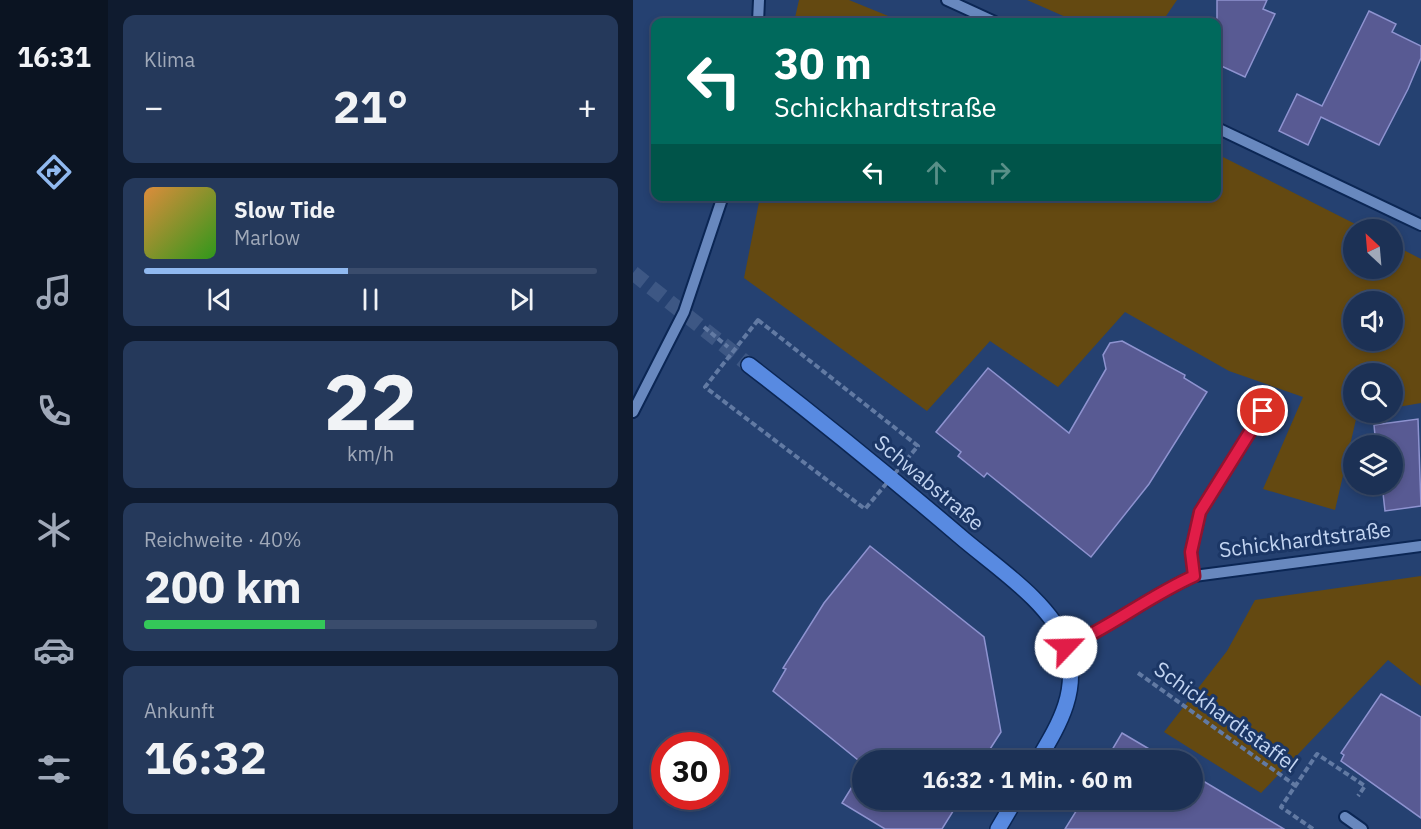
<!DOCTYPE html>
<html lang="de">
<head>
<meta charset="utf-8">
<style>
	body { margin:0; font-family:"IBM Plex Sans",sans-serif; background:#25395b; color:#f1f3f6; height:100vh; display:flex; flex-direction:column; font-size:22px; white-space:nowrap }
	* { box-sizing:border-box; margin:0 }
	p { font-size:20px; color:#a0a9b9 }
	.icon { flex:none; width:33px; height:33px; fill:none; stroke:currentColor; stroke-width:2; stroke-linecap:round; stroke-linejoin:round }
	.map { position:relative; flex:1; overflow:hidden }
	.details { display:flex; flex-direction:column; gap:15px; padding:15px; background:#0f1b2f; width:525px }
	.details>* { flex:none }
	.banner { position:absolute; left:18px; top:18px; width:570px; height:183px; border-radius:12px; box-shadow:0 3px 9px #0003,0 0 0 2px #3a4c6c; background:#00695c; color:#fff; overflow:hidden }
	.needle { width:39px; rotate:334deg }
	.buttons { position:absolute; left:710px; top:219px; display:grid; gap:12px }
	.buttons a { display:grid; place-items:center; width:60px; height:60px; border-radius:50%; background:#1c3155; box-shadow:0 3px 9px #0003,0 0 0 2px #3a4c6c; font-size:30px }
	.speed { position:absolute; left:18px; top:732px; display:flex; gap:12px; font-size:30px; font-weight:700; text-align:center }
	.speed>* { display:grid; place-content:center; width:78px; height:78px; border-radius:50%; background:#1c3155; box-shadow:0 3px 9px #0003,0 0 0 2px #3a4c6c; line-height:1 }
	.speed .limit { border:9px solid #d22; background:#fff; color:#111 }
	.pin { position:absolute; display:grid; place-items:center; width:51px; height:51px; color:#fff; margin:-26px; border:3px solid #fff; border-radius:50%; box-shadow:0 2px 6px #0007 }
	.me { position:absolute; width:66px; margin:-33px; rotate:66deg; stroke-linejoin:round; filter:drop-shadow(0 0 4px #0008) }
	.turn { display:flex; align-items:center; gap:21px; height:126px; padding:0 24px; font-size:27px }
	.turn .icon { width:78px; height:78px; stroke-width:2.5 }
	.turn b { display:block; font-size:42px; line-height:51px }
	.lanes { display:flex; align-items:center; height:57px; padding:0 24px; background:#0003; justify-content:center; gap:30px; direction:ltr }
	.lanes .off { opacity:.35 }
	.big { font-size:45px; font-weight:700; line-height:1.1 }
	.details .widget { flex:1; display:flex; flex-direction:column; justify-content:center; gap:9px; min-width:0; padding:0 21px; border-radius:12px; background:#25395b }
	.details .dial { align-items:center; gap:0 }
	.dial b { font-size:78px; line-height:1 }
	.song { display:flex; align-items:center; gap:18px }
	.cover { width:72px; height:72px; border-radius:9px; background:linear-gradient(135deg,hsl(30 70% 55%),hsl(110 70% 35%)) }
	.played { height:6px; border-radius:3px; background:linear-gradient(90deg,#90b9f0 45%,#3a4c6c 45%) }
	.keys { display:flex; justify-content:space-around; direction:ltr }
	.heat { display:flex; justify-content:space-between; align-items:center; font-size:33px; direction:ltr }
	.charge { height:9px; border-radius:4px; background:linear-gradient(90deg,#34c759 40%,#3a4c6c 0) }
	.trip { position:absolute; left:219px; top:750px; width:351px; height:60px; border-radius:30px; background:#1c3155; box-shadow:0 3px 9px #0003,0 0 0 2px #3a4c6c; font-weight:700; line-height:60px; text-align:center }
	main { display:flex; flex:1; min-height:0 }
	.tabs { display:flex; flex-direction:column; width:108px; justify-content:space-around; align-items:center; background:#0b1422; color:#a0a9b9 }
	.tabs .icon { width:42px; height:42px }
	.tabs .current { color:#90b9f0 }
	.tabs b { font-size:27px; color:#f1f3f6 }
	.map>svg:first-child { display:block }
	.green { fill:#644911; fill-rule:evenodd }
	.building { fill:#585a93; stroke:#8e93d0; stroke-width:1.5 }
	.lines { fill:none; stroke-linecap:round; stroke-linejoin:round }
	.major-tunnel { stroke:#3d5784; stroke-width:15; stroke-dasharray:15 8; stroke-linecap:butt }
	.minor-casing { stroke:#0b2654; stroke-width:14 }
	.major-casing { stroke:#0b2654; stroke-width:18 }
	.path { stroke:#627aa3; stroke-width:4; stroke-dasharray:6 3; stroke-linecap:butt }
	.minor { stroke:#6888be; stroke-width:10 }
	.major { stroke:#588ae1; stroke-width:15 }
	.route-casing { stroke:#92132f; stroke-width:15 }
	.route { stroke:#e11d48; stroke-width:10 }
	.labels { text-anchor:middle; stroke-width:6; stroke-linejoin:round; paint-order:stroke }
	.street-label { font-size:21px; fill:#c2d4f1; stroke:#1b3665 }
</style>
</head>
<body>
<main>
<nav class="tabs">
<b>16:31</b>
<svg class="icon current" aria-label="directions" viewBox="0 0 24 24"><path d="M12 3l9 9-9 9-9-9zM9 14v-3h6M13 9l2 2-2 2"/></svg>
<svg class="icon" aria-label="music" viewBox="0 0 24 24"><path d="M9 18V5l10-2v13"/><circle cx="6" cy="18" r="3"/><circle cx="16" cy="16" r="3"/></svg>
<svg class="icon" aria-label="phone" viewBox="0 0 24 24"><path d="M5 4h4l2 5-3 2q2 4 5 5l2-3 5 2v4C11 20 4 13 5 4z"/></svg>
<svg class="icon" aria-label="climate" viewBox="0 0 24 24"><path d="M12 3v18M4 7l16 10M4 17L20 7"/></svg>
<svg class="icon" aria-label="car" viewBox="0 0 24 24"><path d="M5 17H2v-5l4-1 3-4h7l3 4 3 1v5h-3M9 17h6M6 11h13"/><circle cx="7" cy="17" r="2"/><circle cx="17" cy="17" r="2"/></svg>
<svg class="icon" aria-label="filters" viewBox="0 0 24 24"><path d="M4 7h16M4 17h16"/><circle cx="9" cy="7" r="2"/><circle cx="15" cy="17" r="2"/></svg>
</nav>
<section class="details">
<div class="widget"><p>Klima</p>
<div class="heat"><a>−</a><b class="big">21°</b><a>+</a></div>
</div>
<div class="widget">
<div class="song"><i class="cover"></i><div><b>Slow Tide</b><p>Marlow</p></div></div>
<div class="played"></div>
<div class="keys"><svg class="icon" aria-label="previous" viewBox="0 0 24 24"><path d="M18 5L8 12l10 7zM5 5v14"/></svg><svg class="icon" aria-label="pause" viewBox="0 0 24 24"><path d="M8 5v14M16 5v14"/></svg><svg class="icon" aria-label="next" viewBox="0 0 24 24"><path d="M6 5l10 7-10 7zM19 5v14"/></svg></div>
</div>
<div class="widget dial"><b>22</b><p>km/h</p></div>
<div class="widget"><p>Reichweite · 40%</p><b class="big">200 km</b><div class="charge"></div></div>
<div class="widget"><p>Ankunft</p><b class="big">16:32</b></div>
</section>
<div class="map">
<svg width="788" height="829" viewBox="0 0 788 829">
	<rect width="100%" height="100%" fill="#254171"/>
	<!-- green -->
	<path class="green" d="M166,0H216L270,22H161Z
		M394,0H544L529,22H444Z
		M584,154L732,229L720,230V268H759V244L788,259V403L759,408V374H720V412L735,413L724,415L702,510L630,489L670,397L596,371L492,312L425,387L357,341L294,411L111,278L127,197L584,196ZM720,302H759V340H720Z
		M788,576V686L755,660L628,793L531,732L594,651L622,600Z"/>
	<!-- building -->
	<path class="building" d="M584,0H634L630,9L642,14L612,77L584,64Z
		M736,11L763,24L759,32L788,46V58L775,89L746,145L688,117L675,145L646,131L664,94L689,106Z
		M489,341L552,375L551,378L574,392L516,484L458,557L354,473L351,477L325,456L328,452L303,432L355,368L436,433L473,369L470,355L477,343Z
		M785,419L788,506L752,511L749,484H759V446H743L741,425Z
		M237,546L351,637L368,732L350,760H230V764L140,691L153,669L150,668L191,603Z
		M748,694L788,717V818L708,761L711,755L708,753Z
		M489,733L535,760H473Z
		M230,769V800H327L309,829H252L209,803Z
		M560,775L651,829H432L450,800H560Z"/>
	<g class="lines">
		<!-- major-tunnel -->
		<path class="major-tunnel" d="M0,273L116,365"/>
		<defs>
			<path id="minor" d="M314,0L362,22
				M125,22L126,0
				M584,128L788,225
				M0,412L51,312L90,196
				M561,576L558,552L567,512L630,411
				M433,647C478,627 516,596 561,576L788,546
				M712,817L729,829"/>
			<path id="major" d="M116,365C189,421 260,479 329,538C363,567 418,603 433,645C447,690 427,723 405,760
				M365,829L382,800"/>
		</defs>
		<!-- minor casing -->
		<use href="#minor" class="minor-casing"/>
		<!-- major casing -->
		<use href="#major" class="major-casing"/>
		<!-- path -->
		<path class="path" d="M125,320L285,446L232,509L72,387Z
			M71,327L95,347
			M505,673L663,786
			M680,829L648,807L684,754L732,786L725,796"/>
		<!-- minor -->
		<use href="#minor" class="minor"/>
		<!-- major -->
		<use href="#major" class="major"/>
	</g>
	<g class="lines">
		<defs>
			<path id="route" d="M433,647C478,627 516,596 561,576L558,552L567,512L630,411"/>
		</defs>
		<!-- route casing -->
		<use href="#route" class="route-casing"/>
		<!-- route -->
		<use href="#route" class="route"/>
	</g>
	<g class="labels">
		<!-- street labels -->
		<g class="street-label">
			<text transform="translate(296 483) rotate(40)" y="7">Schwabstraße</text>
			<text transform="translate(672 540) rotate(-7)" y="7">Schickhardtstraße</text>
			<text transform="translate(593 717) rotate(36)" y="7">Schickhardtstaffel</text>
		</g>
	</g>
</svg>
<div class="buttons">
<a><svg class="needle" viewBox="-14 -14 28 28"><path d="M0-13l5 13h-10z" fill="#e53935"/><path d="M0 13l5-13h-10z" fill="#a0a9b9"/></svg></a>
<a><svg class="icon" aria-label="sound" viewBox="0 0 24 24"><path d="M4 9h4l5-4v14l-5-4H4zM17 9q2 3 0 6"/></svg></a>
<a><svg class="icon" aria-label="search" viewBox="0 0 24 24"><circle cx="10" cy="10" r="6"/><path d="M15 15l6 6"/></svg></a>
<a><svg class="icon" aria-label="layers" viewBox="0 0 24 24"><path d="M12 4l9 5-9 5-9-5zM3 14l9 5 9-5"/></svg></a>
</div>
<div class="speed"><div class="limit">30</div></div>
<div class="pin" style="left:630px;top:411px;background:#d93025"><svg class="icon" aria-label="arrive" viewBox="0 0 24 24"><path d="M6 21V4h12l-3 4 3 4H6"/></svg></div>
<svg class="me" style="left:433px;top:647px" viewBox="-20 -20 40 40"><circle r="19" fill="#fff"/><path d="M0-13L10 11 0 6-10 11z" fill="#e11d48"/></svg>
<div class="trip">16:32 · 1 Min. · 60 m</div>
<div class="banner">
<div class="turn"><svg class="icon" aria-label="left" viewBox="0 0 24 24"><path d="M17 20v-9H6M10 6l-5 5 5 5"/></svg><div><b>30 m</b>Schickhardtstraße</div></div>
<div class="lanes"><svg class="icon" aria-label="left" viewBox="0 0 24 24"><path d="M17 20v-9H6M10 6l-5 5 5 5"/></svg><svg class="icon off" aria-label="ahead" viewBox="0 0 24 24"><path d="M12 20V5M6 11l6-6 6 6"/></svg><svg class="icon off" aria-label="right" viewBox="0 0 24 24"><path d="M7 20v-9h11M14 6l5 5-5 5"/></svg></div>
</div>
</div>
</main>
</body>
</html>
